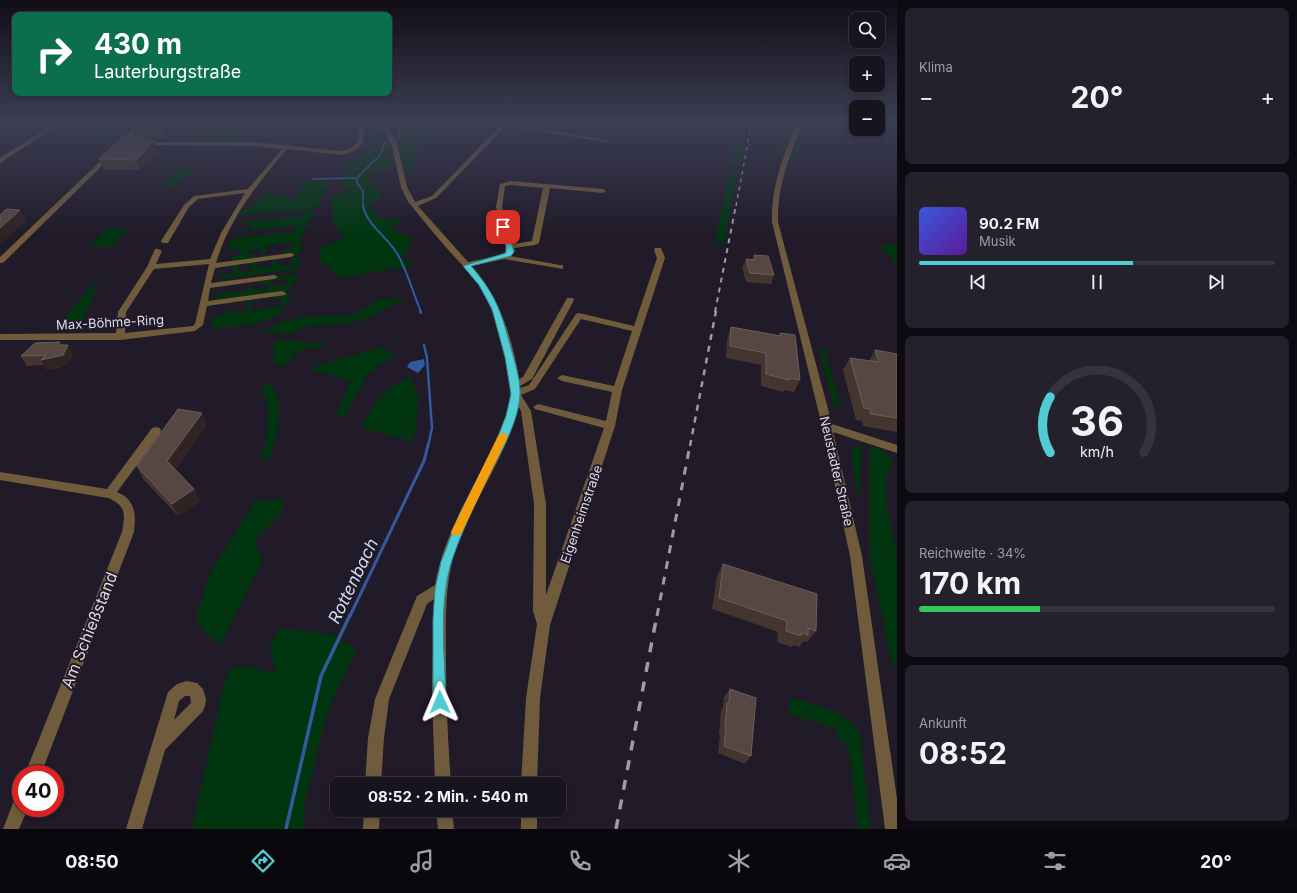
<!DOCTYPE html>
<html lang="de">
<head>
<meta charset="utf-8">
<style>
	body { margin:0; font-family:Inter,sans-serif; background:#25212c; color:#f1f3f6; height:100vh; display:flex; flex-direction:column; font-size:15px; white-space:nowrap }
	* { box-sizing:border-box; margin:0 }
	p { font-size:13px; color:#9f9ea4 }
	.icon { flex:none; width:22px; height:22px; fill:none; stroke:currentColor; stroke-width:2; stroke-linecap:round; stroke-linejoin:round }
	.map { position:relative; flex:1; overflow:hidden }
	.panel { display:flex; flex-direction:column; gap:8px; padding:8px; background:#0d0b11; width:400px }
	.panel>* { flex:none }
	.top-card { position:absolute; left:12px; top:12px; width:380px; height:84px; border-radius:8px; box-shadow:0 2px 6px #0003,0 0 0 1px #36333d; background:#0b6e4f; color:#fff; overflow:hidden }
	.buttons { position:absolute; left:849px; top:12px; display:grid; gap:8px }
	.buttons a { display:grid; place-items:center; width:36px; height:36px; border-radius:8px; background:#18141f; box-shadow:0 2px 6px #0003,0 0 0 1px #36333d; font-size:20px }
	.speed { position:absolute; left:12px; top:765px; display:flex; gap:8px; font-size:20px; font-weight:700; text-align:center }
	.speed>* { display:grid; place-content:center; width:52px; height:52px; border-radius:50%; background:#18141f; box-shadow:0 2px 6px #0003,0 0 0 1px #36333d; line-height:1 }
	.speed .limit { border:6px solid #d22; background:#fff; color:#111 }
	.pin { position:absolute; display:grid; place-items:center; width:34px; height:34px; color:#fff; margin:-17px; border-radius:8px; box-shadow:0 2px 6px #0006 }
	.me { position:absolute; width:44px; margin:-22px; rotate:359deg; stroke-linejoin:round; filter:drop-shadow(0 0 3px #0008) }
	.turn { display:flex; align-items:center; gap:14px; height:84px; padding:0 16px; font-size:18px }
	.turn .icon { width:52px; height:52px; stroke-width:2.5 }
	.turn b { display:block; font-size:28px; line-height:34px }
	.big { font-size:30px; font-weight:700; line-height:1.1 }
	.panel .tile { flex:1; display:flex; flex-direction:column; justify-content:center; gap:6px; min-width:0; padding:0 14px; border-radius:8px; background:#25212c }
	.panel .dial { align-items:center; gap:0 }
	.dial svg { height:104px; overflow:visible; fill:none; stroke:#36333d; stroke-width:7; stroke-linecap:round; text-anchor:middle }
	.dial text { fill:#f1f3f6; stroke:none }
	.song { display:flex; align-items:center; gap:12px }
	.cover { width:48px; height:48px; border-radius:6px; background:linear-gradient(135deg,hsl(230 70% 55%),hsl(270 70% 35%)) }
	.played { height:4px; border-radius:2px; background:linear-gradient(90deg,#51ccd4 60%,#36333d 60%) }
	.keys { display:flex; justify-content:space-around; direction:ltr }
	.heat { display:flex; justify-content:space-between; align-items:center; font-size:22px; direction:ltr }
	.charge { height:6px; border-radius:3px; background:linear-gradient(90deg,#34c759 34%,#36333d 0) }
	.trip { position:absolute; left:330px; top:777px; width:236px; height:40px; border-radius:8px; background:#18141f; box-shadow:0 2px 6px #0003,0 0 0 1px #36333d; font-weight:700; line-height:40px; text-align:center }
	.dock { display:flex; height:64px; justify-content:space-around; align-items:center; background:#0a080c; color:#9f9ea4 }
	.dock .icon { width:28px; height:28px }
	.dock .selected { color:#51ccd4 }
	.dock b { font-size:18px; color:#f1f3f6 }
	main { display:flex; flex:1; min-height:0 }
	.map>svg:first-child { display:block }
	.green { fill:#003510 }
	.water { fill:#33599e }
	.lines { fill:none; stroke-linecap:round; stroke-linejoin:round }
	.stream-far4 { stroke:#33599e; stroke-width:1.5 }
	.stream-far3 { stroke:#33599e; stroke-width:2 }
	.stream-far2 { stroke:#33599e; stroke-width:2.5 }
	.stream-far1 { stroke:#33599e; stroke-width:3 }
	.stream { stroke:#33599e; stroke-width:3.5 }
	.minor { fill:#705c3c; fill-rule:evenodd }
	.rail-far4 { stroke:#9e9aa6; stroke-width:1.5; stroke-dasharray:4 4; stroke-linecap:butt }
	.rail-far3 { stroke:#9e9aa6; stroke-width:2; stroke-dasharray:5 5; stroke-linecap:butt }
	.rail-far2 { stroke:#9e9aa6; stroke-width:2.5; stroke-dasharray:6 6; stroke-linecap:butt }
	.rail-far1 { stroke:#9e9aa6; stroke-width:3; stroke-dasharray:8 8; stroke-linecap:butt }
	.rail { stroke:#9e9aa6; stroke-width:3.5; stroke-dasharray:10 10; stroke-linecap:butt }
	.wall { fill:#45352f }
	.shaded-wall { fill:#302324 }
	.building { fill:#564742; stroke:#6b5e5c }
	.route { fill:#51ccd4; stroke:#35858a }
	.slow { fill:#f59e0b }
	.labels { text-anchor:middle; stroke-width:4; stroke-linejoin:round; paint-order:stroke }
	.street-label { font-size:13px; fill:#dedae5; stroke:#201a29 }
	.near-street-label { font-size:16px; fill:#dedae5; stroke:#201a29 }
	.near-water-label { font-size:17px; font-style:italic; fill:#d1dcf0; stroke:#201a29 }
</style>
</head>
<body>
<main>
<div class="map">
<svg width="897" height="829" viewBox="0 0 897 829">
	<rect width="100%" height="100%" fill="#201a29"/>
	<!-- green -->
	<path class="green" d="M60,121H139L130,129L108,128L104,125L73,127L68,125L65,129L52,130Z
		M175,121H279L265,122L251,134L244,133L236,140L183,139L186,136H176L178,126H144L148,122Z
		M384,121H436L429,129L427,138L414,152L412,172L406,173L398,141Z
		M806,121H810L792,165L788,164Z
		M371,124H377C390,137 391,152 393,169L373,172L369,179L373,186H376L380,192L379,199L368,205L379,218H397L399,223L388,230H394L411,237L408,251L400,257L412,262L410,267C385,268 362,275 337,278L329,266L319,262L321,248L345,237L334,224L329,198L346,193L350,190L343,188L341,181L346,174V162L358,160L373,149Z
		M787,129L792,130L779,157L771,158Z
		M105,131H121L109,142H93Z
		M737,136L747,137L741,164L731,162Z
		M176,169H196L173,187L166,188Z
		M729,172L737,174L724,244L715,243Z
		M332,179L323,192L318,207L238,215L241,210L251,209L264,193L296,199L304,182Z
		M303,210H314L301,237V253L288,255L284,253V249L295,248L294,242L266,245V250L276,249L263,252V255H275V256L261,258V248L248,250V254L256,253V259L232,262V256L241,255L240,248L227,250L231,239L295,232V226L234,232L251,229V224L243,225V222L289,217L301,218L304,212L297,211L296,214H289V212L241,217Z
		M107,228H127L112,247L90,246Z
		M880,245H897V266Z
		M297,256L299,269L219,279L221,269V275L234,273V267H229V265L239,264V272L252,270L251,264L243,265V263L258,261L259,268L272,266L273,260L278,259V266H293L291,258Z
		M298,274L290,290L215,300L216,293L218,295L229,293V291H235V293L248,291V288L254,287V290L269,289L266,282L257,283V280L271,279V286L287,285V279L275,280L276,276Z
		M99,280L79,331H53L88,290Z
		M290,293C289,296 288,301 286,305C276,326 232,327 212,328L213,314L215,317L222,316V313L227,312V309H232L233,313L248,311V299H251L252,311L282,306V298L272,299V295Z
		M404,298L369,318L345,324L304,326L291,334L264,333L279,323L305,317L353,315L381,299Z
		M287,340L324,344L325,348C303,345 298,350 284,366L274,364V341Z
		M381,347L395,355L369,373L344,416L336,417L350,382L329,374L315,372L313,367Z
		M819,348H824L841,405L834,407Z
		M410,377L419,398L413,442L363,428C375,397 382,392 410,377Z
		M266,383C290,394 275,438 270,457L259,460L266,442L269,410L262,389Z
		M862,445L859,503L851,457L853,448Z
		M870,445C881,450 892,453 893,467L887,471L886,501L897,558V665L892,664L870,556Z
		M282,498V513L254,541L263,559L220,645L204,631L196,618L211,571L255,502Z
		M280,628L333,635L357,650L328,709L305,801L303,829H192L225,680L230,667H250L276,674L270,646Z
		M790,697C814,705 846,710 860,734L871,829H858L848,744L838,740L837,730L789,713Z"/>
	<!-- water -->
	<path class="water" d="M424,359L425,365L418,373L407,367L410,362Z"/>
	<g class="lines">
		<!-- stream-far4 -->
		<path class="stream-far4" d="M396,139L399,138L400,121
			M312,179L357,178
			M363,206V191L357,183V178L381,154L384,144L388,141"/>
		<!-- stream-far3 -->
		<path class="stream-far3" d="M363,205C366,225 388,237 398,255C408,273 413,293 421,312"/>
		<!-- stream-far2 -->
		<path class="stream-far2" d="M420,311L421,313
			M424,345L427,358L432,428L428,446"/>
		<!-- stream-far1 -->
		<path class="stream-far1" d="M350,616L424,461L428,445"/>
		<!-- stream -->
		<path class="stream" d="M286,829L321,676L350,615"/>
		<!-- minor -->
		<path class="minor" d="M53,121H59L43,135L0,163V158L39,133Z
			M141,121H147L128,141V144H124L123,140Z
			M371,121H383L397,143L407,187L415,202L432,196L505,121H511L509,123L608,140L605,142L506,126L436,198L418,206L468,262L502,255L507,250L496,207L500,184L511,181L603,189L606,191L603,193L550,188L539,243L535,245L514,248L515,251L510,256L560,265H563V269L504,259L472,266C499,297 513,339 519,379L523,377L567,298H573L574,300L532,379L520,386V388L529,385L576,314L579,313L634,326L657,258L654,250L655,248H661L665,258L622,390L615,426L550,625L540,698L537,784H521L526,698L537,624L533,611L534,504L521,411L518,406C507,456 474,498 457,545C444,582 446,621 446,660C446,701 448,743 451,784H435L432,694L434,599L427,604L389,699L384,738L381,784H365L368,738L375,699L417,596L435,585C443,539 466,501 487,460C497,440 507,420 510,398C514,369 494,306 477,283C469,272 460,263 451,253C436,236 421,218 407,200L401,187L391,143L378,122L364,126L363,143L354,151L342,155L287,149C258,183 229,219 216,263L291,253L295,255L291,257L215,268L211,283L274,275L278,277L274,279L210,288L208,301L282,291L286,293L285,295L207,306L203,325L195,331L120,340H0V334L116,333L118,312L147,267L155,249H158L162,251L156,264L210,259L221,233L245,193L198,199L189,207L168,243H162L161,241L184,205L194,196L248,189L282,149L253,146L141,145L138,143L139,142H253L284,145L287,144L290,146L342,151L350,149L358,142L359,124ZM511,185L543,188L532,241L513,244L502,207L505,186ZM209,264L195,324L193,326L125,333L126,312L154,269ZM581,319L632,331L614,386L562,375L557,378L562,381L612,392L606,421L538,404L533,407L535,409L604,428L546,595V504L531,411L521,395L535,389Z
			M798,121H804C790,155 777,185 778,222L832,424L897,445V453L833,432L862,556L897,799V829H885L850,556L822,426L772,222C771,185 784,154 798,121Z
			M109,153L114,154L3,263H0V257Z
			M156,427L160,428L161,431L160,434L117,492C136,500 136,515 134,532L41,774H25L122,532C125,515 127,506 108,498L0,480V472L107,489L152,428Z
			M187,681L197,683L203,689L206,699L205,706L203,711L165,750L142,829H126L168,692L177,684ZM185,696H190L191,703L174,720L179,701Z
			M21,796V808H28L19,829H3L15,798Z
			M364,810H380L379,829H363Z
			M436,810H452L454,829H438Z
			M521,810H537V829H521Z"/>
		<!-- rail-far4 -->
		<path class="rail-far4" d="M736,206L752,121"/>
		<!-- rail-far3 -->
		<path class="rail-far3" d="M715,312L736,205"/>
		<!-- rail-far2 -->
		<path class="rail-far2" d="M690,446L716,311"/>
		<!-- rail-far1 -->
		<path class="rail-far1" d="M657,616L690,445"/>
		<!-- rail -->
		<path class="rail" d="M616,829L657,615"/>
	</g>
	<!-- wall -->
	<path class="wall" d="M142,121H169L171,128L166,139H144L157,151L140,170H103L99,159L134,137L132,130Z
		M754,255L774,275L771,284L746,282L742,268L746,259H752Z
		M731,327L779,336L780,333L800,380L794,392L784,390L783,392L761,386V365L726,358L727,339Z
		M62,345H68L73,354L68,364L60,367L47,370L44,365L27,366L21,356Z
		M875,350L897,354V432L863,426L862,421L856,420L843,370L850,358L869,361Z
		M207,425L175,470L194,489L200,501L178,516L143,479L137,466Z
		M723,564L816,631L807,642L804,641L799,647L794,645L792,647L777,642L778,632L712,609L717,576Z
		M730,689L751,756L745,764L718,753L720,735L719,734L721,710L723,707L724,697Z"/>
	<!-- shaded-wall -->
	<path class="shaded-wall" d="M168,121H169L171,128L166,139L163,130Z
		M154,141L157,151L140,170L136,160Z
		M20,210L26,221L0,245V228Z
		M60,342L65,351L68,345L73,354L68,364L47,370L41,360L58,345Z
		M202,413L207,425L172,474L167,461Z
		M194,489L200,501L178,516L172,504Z"/>
	<!-- building -->
	<path class="building" d="M142,121H168L163,130H132Z
		M124,136L134,137L154,141L136,160L99,159Z
		M6,209L20,210L0,228V215Z
		M754,255L768,256L774,275L750,273L746,259L756,260Z
		M731,327L781,336L780,333L795,335L800,380L789,378V380L766,374V353L730,346Z
		M60,342L58,345H68L63,355L41,360L46,355L21,356L35,343Z
		M875,350L897,354V418L871,414L870,409L864,408L850,358L879,362Z
		M178,409L202,413L167,461L194,489L172,504L137,466Z
		M723,564L817,594L816,631L808,628V635L801,633V636L786,631L787,621L719,598Z
		M730,689L756,698L751,756L724,746L726,727H725L727,703H729Z"/>
	<!-- sky -->
	<linearGradient id="sky" x2="0" y2="1"><stop stop-color="#120e17"/><stop offset="0.51" stop-color="#3c3e54"/><stop offset="1" stop-color="#3c3e54" stop-opacity="0"/></linearGradient>
	<rect width="897" height="237" fill="url(#sky)"/>
	<!-- route -->
	<path class="route" d="M503,225L507,227L514,252L511,256L471,266C494,293 500,308 509,341C513,356 521,380 520,395C518,423 501,452 488,477C475,504 462,531 452,560C438,605 445,657 446,702L444,707L440,709L435,707L433,702V620L435,589L441,562L459,515L495,444L506,416L511,394L505,357L492,309L479,285L463,266L506,253V246L500,227Z"/>
	<!-- slow -->
	<path class="slow" d="M503,432L508,436L462,532L460,535H452L451,532L498,436Z"/>
	<g class="labels">
		<!-- street labels -->
		<g class="street-label">
			<text transform="translate(110 322) rotate(-3)" y="5">Max-Böhme-Ring</text>
			<text transform="translate(837 471) rotate(77)" y="5">Neustadter Straße</text>
			<text transform="translate(581 514) rotate(-71)" y="5">Eigenheimstraße</text>
		</g>
		<!-- near-street labels -->
		<g class="near-street-label">
			<text transform="translate(89 630) rotate(-68)" y="6">Am Schießstand</text>
		</g>
		<!-- near-water labels -->
		<g class="near-water-label">
			<text transform="translate(353 581) rotate(-64)" y="6">Rottenbach</text>
		</g>
	</g>
</svg>
<div class="buttons">
<a><svg class="icon" aria-label="search" viewBox="0 0 24 24"><circle cx="10" cy="10" r="6"/><path d="M15 15l6 6"/></svg></a>
<a>+</a>
<a>−</a>
</div>
<div class="speed"><div class="limit">40</div></div>
<div class="pin" style="left:503px;top:227px;background:#d93025"><svg class="icon" aria-label="arrive" viewBox="0 0 24 24"><path d="M6 21V4h12l-3 4 3 4H6"/></svg></div>
<svg class="me" style="left:440px;top:702px" viewBox="-20 -20 40 40"><path d="M0-17L14 15 0 8-14 15z" fill="#51ccd4" stroke="#fff" stroke-width="4"/></svg>
<div class="trip">08:52 · 2 Min. · 540 m</div>
<div class="top-card">
<div class="turn"><svg class="icon" aria-label="right" viewBox="0 0 24 24"><path d="M7 20v-9h11M14 6l5 5-5 5"/></svg><div><b>430 m</b>Lauterburgstraße</div></div>
</div>
</div>
<section class="panel">
<div class="tile"><p>Klima</p>
<div class="heat"><a>−</a><b class="big">20°</b><a>+</a></div>
</div>
<div class="tile">
<div class="song"><i class="cover"></i><div><b>90.2 FM</b><p>Musik</p></div></div>
<div class="played"></div>
<div class="keys"><svg class="icon" aria-label="previous" viewBox="0 0 24 24"><path d="M18 5L8 12l10 7zM5 5v14"/></svg><svg class="icon" aria-label="pause" viewBox="0 0 24 24"><path d="M8 5v14M16 5v14"/></svg><svg class="icon" aria-label="next" viewBox="0 0 24 24"><path d="M6 5l10 7-10 7zM19 5v14"/></svg></div>
</div>
<div class="tile dial"><svg viewBox="0 0 100 80">
<path d="M14 69A42 42 0 1 1 86 69"/>
<path d="M14 69A42 42 0 0 1 14 26" stroke="#51ccd4"/>
<text x="50" y="56" font-size="32" font-weight="700">36</text>
<text x="50" y="72" font-size="11">km/h</text>
</svg></div>
<div class="tile"><p>Reichweite · 34%</p><b class="big">170 km</b><div class="charge"></div></div>
<div class="tile"><p>Ankunft</p><b class="big">08:52</b></div>
</section>
</main>
<nav class="dock">
<b>08:50</b>
<svg class="icon selected" aria-label="directions" viewBox="0 0 24 24"><path d="M12 3l9 9-9 9-9-9zM9 14v-3h6M13 9l2 2-2 2"/></svg>
<svg class="icon" aria-label="music" viewBox="0 0 24 24"><path d="M9 18V5l10-2v13"/><circle cx="6" cy="18" r="3"/><circle cx="16" cy="16" r="3"/></svg>
<svg class="icon" aria-label="phone" viewBox="0 0 24 24"><path d="M5 4h4l2 5-3 2q2 4 5 5l2-3 5 2v4C11 20 4 13 5 4z"/></svg>
<svg class="icon" aria-label="climate" viewBox="0 0 24 24"><path d="M12 3v18M4 7l16 10M4 17L20 7"/></svg>
<svg class="icon" aria-label="car" viewBox="0 0 24 24"><path d="M5 17H2v-5l4-1 3-4h7l3 4 3 1v5h-3M9 17h6M6 11h13"/><circle cx="7" cy="17" r="2"/><circle cx="17" cy="17" r="2"/></svg>
<svg class="icon" aria-label="filters" viewBox="0 0 24 24"><path d="M4 7h16M4 17h16"/><circle cx="9" cy="7" r="2"/><circle cx="15" cy="17" r="2"/></svg>
<b>20°</b>
</nav>
</body>
</html>
